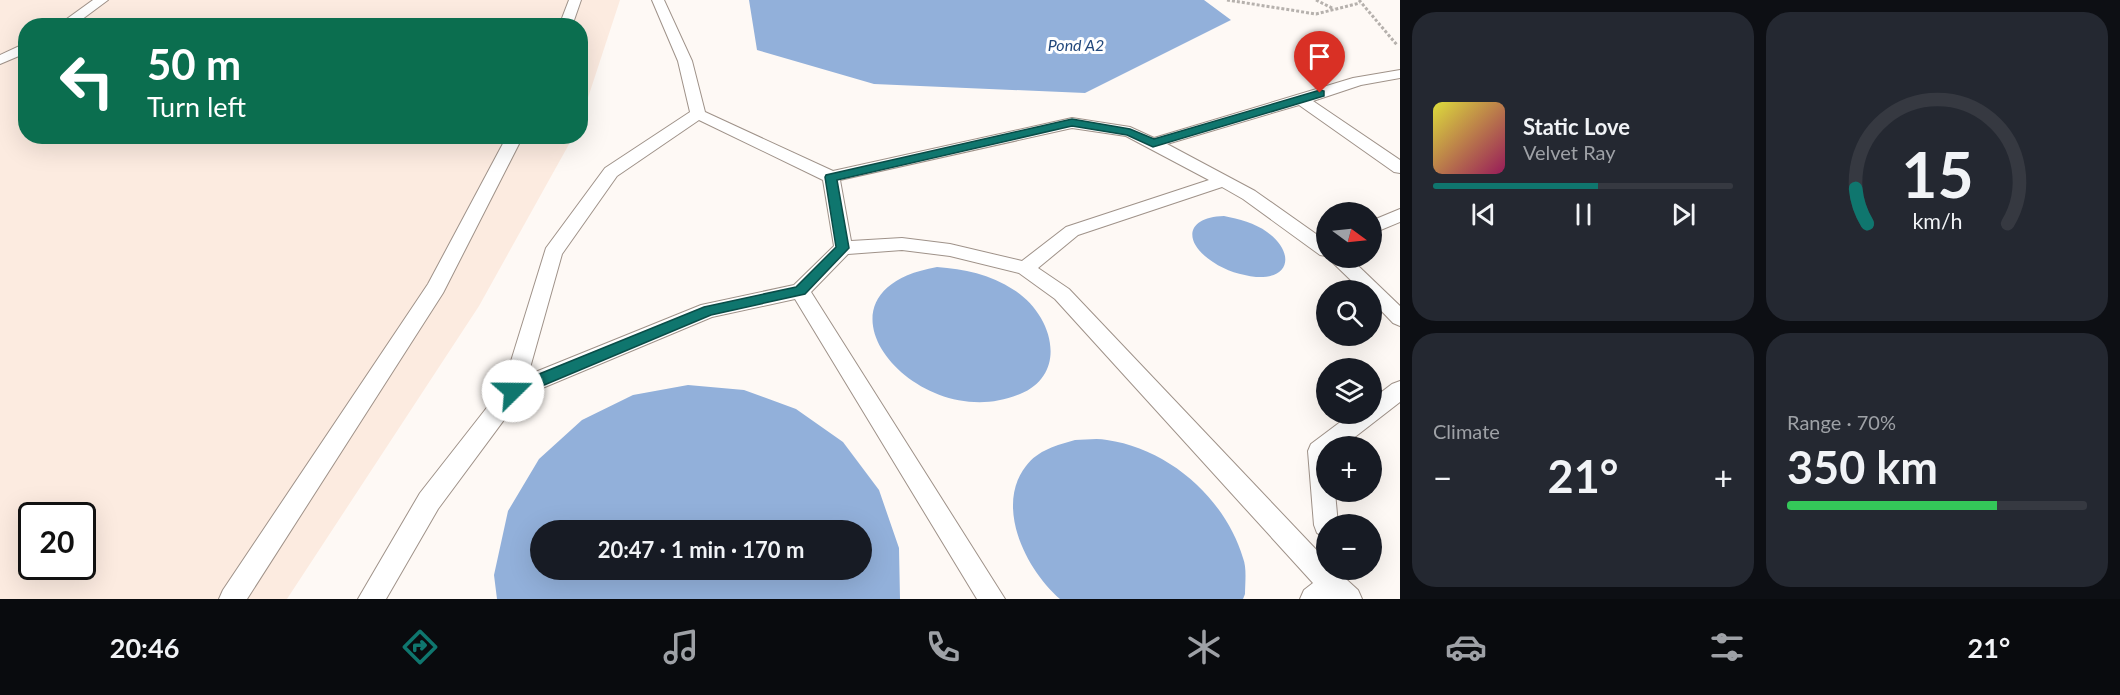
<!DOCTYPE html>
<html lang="en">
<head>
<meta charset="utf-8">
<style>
	body { margin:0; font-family:Lato,sans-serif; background:#242831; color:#f1f3f6; height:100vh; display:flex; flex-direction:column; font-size:22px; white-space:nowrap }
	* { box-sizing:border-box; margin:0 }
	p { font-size:20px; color:#9ea1a6 }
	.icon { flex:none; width:33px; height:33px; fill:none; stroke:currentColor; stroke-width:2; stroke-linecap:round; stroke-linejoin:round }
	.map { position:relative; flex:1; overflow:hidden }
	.panel { display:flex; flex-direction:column; gap:12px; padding:12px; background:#0d0f14; width:720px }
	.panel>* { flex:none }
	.hud { position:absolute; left:18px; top:18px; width:570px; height:126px; border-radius:24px; box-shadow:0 6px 24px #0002; background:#0b6e4f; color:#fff; overflow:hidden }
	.needle { width:39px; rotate:105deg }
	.tools { position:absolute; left:1316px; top:202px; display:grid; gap:12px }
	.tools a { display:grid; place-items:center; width:66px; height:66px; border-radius:50%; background:#171b24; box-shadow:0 6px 24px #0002; font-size:30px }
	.speed { position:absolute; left:18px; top:502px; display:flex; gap:12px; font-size:30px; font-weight:700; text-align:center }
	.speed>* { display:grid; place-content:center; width:78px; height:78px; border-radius:50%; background:#171b24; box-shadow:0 6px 24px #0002; line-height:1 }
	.speed .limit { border:3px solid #111; border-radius:9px; background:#fff; color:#111 }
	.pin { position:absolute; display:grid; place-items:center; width:51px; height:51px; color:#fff; margin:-62px -26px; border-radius:50% 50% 50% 0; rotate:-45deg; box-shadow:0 0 6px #0007 }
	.pin .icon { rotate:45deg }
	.me { position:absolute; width:66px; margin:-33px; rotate:68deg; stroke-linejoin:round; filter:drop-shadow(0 0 4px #0008) }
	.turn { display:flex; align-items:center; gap:21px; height:126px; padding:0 30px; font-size:27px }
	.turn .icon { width:78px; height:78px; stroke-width:2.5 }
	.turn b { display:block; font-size:42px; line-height:51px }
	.big { font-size:45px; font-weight:700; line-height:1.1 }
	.panel .widget { flex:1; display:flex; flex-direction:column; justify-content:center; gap:9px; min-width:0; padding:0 21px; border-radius:24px; background:#242831 }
	.panel .dial { align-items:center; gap:0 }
	.dial svg { height:156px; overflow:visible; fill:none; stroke:#363941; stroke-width:7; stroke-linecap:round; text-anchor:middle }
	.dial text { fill:#f1f3f6; stroke:none }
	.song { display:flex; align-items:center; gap:18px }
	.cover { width:72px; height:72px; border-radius:9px; background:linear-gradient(135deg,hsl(60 70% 55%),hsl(330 70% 35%)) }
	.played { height:6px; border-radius:3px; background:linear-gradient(90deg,#0f766e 55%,#363941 55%) }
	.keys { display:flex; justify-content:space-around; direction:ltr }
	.heat { display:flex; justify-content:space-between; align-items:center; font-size:33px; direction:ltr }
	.charge { height:9px; border-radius:4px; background:linear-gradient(90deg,#34c759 70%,#363941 0) }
	.panel .tiles { flex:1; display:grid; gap:12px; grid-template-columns:repeat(2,1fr) }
	.trip { position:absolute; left:530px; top:520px; width:342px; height:60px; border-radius:30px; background:#171b24; box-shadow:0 6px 24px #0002; font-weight:700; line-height:60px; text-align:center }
	.dock { display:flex; height:96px; justify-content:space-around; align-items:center; background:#090b0e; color:#9ea1a6 }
	.dock .icon { width:42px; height:42px }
	.dock .selected { color:#0f766e }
	.dock b { font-size:27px; color:#f1f3f6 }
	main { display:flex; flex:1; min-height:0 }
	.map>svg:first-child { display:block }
	.built { fill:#fcebe0; fill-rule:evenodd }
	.water { fill:#92b0da; fill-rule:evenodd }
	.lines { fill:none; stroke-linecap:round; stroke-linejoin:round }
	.service-casing { stroke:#9f9289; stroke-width:2 }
	.path { stroke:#b6b1ad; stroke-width:3; stroke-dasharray:3 2; stroke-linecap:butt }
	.service { fill:#fff; fill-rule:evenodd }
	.route { fill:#0f766e; stroke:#0a4d48; stroke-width:1.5 }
	.labels { text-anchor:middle; stroke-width:6; stroke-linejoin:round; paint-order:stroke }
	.far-water-label { font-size:16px; font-style:italic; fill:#22487c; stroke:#fff }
</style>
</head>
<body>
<main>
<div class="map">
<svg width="1400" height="599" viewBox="0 0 1400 599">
	<rect width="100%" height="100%" fill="#fef9f5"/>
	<!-- built -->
	<path class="built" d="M0,0H620L581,119L580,26H26V136L573,137L479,306L287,599H0ZM32,516H82V567H32Z"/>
	<!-- water -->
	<path class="water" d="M749,0H1204L1231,20L1085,93L874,84L757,50Z
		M1224,216C1239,219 1255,223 1267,232C1293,250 1293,279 1256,277C1241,275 1226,271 1213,262C1182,242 1186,217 1224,216Z
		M937,267C964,269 990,274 1014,290C1052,314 1070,373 1020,394C917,438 795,292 937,267Z
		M688,385L744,390L796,409L843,442L879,490L899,548L900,599H497L494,575L508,511L539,459L582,420L633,395ZM540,531H861V570H540Z
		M1075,440C1085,440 1097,438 1107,440C1169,449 1225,498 1243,558C1247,568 1245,583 1245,594L1243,599H1060C1027,571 994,507 1026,466C1038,450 1057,445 1075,440Z"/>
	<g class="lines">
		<defs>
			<path id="service" d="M93,0H108L73,26H57Z
				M569,0H581L572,26H559Z
				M652,0H664L692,61L705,112L833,171L1072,118L1130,127L1154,138L1353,78L1400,70V78L1361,85L1313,101L1400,160V173L1394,172L1299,105L1167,144L1255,191L1326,241V256L1320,255L1243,199L1222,187L1078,235L1038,268L1069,289L1326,560V570H1336L1358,590L1362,599H1300L1304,590L1313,583L1055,299L1019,273L950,256L902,250L848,254L811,292L1005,599H977L795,299L712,317L521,397L438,509L386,599H358L420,493L503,387L546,248L605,168L690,112L678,61ZM699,120L823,180L834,246L794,285L701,305L528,375L562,254L617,176ZM1072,128L1126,136L1209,180L1066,227L1022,261L950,244L902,238L851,241L840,180Z
				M26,43V53L0,64V55Z
				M507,136H523L443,293L247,599H219L223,590L428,284Z
				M1400,209V222L1371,234V221Z
				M1328,258H1350L1400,306V326L1393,323L1371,300V291H1362Z
				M1400,381V402L1342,447H1326V492H1335L1338,525H1326V537L1317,533L1314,525L1308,451L1311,444L1351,414H1371V400L1392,384Z"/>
		</defs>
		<!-- service casing -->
		<use href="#service" class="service-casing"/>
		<!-- path -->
		<path class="path" d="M1227,0L1316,14L1360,3
			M1316,0L1334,9
			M1359,0L1397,45"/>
		<!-- service -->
		<use href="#service" class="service"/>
	</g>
	<!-- route -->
	<path class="route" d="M1320,90L1324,91V96L1153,147L1127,135L1072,126L837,180L849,248L805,294L711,315L518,396L513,398L507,396L505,391L507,387L704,307L796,287L836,247L825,177L826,175L1072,119L1130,129L1154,139Z"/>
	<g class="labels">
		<!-- far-water labels -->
		<g class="far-water-label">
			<text x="1076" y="51">Pond A2</text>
		</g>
	</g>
</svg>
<div class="tools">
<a><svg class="needle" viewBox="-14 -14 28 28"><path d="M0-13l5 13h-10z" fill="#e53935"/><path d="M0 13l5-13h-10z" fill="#9ea1a6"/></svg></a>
<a><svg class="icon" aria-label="search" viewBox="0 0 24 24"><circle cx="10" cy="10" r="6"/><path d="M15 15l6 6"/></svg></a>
<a><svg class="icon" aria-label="layers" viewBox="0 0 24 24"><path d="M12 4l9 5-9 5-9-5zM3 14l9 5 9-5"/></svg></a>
<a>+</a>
<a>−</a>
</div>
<div class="speed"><div class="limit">20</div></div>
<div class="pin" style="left:1320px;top:93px;background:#d93025"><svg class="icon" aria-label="arrive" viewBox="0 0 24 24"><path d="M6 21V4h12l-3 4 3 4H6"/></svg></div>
<svg class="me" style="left:513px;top:391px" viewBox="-20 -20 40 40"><circle r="19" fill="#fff"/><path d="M0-13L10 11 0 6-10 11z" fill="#0f766e"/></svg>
<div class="trip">20:47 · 1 min · 170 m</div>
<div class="hud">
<div class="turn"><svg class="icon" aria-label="left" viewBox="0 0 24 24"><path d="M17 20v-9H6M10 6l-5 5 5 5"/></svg><div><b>50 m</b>Turn left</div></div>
</div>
</div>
<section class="panel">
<div class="tiles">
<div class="widget">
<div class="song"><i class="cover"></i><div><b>Static Love</b><p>Velvet Ray</p></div></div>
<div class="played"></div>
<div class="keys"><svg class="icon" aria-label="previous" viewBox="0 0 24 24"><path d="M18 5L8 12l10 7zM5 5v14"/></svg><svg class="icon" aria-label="pause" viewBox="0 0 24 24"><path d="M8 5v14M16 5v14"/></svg><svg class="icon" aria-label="next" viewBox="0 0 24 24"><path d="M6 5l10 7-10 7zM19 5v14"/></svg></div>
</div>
<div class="widget dial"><svg viewBox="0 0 100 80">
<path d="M14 69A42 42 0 1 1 86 69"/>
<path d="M14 69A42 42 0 0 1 8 51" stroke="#0f766e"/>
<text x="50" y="56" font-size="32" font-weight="700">15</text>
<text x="50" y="72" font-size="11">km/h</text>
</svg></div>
<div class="widget"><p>Climate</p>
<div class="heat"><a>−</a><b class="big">21°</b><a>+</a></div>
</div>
<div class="widget"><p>Range · 70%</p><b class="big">350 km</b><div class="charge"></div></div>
</div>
</section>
</main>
<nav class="dock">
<b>20:46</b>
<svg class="icon selected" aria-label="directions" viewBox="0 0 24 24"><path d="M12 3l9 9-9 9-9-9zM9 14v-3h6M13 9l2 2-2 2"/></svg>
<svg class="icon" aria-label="music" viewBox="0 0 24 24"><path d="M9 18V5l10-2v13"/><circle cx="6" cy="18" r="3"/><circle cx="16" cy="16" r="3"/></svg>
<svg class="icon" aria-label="phone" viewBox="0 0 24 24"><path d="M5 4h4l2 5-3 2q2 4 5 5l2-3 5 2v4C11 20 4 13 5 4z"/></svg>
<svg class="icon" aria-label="climate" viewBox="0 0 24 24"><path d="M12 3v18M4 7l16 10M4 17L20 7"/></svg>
<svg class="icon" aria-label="car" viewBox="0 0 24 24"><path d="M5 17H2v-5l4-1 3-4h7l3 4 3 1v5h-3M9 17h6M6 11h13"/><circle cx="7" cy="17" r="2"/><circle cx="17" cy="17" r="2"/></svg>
<svg class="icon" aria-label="filters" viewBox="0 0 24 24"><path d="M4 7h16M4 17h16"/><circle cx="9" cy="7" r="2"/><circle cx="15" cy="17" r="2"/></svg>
<b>21°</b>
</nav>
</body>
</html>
